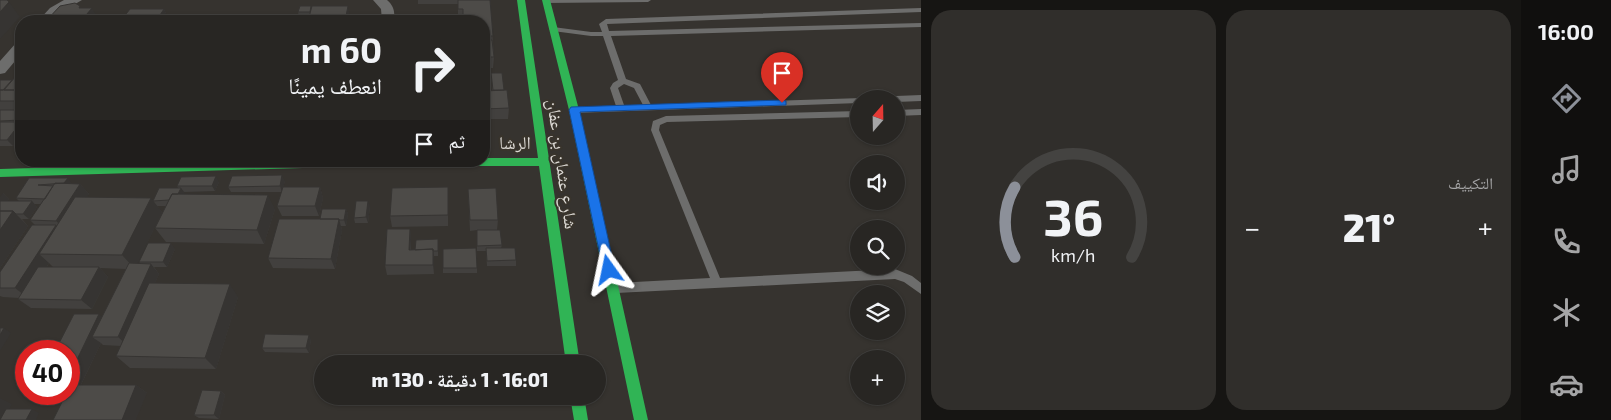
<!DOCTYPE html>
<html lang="ar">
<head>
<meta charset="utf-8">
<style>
	body { margin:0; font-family:"Exo 2","Noto Naskh Arabic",sans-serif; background:#302e2b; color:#f1f3f6; direction:rtl; height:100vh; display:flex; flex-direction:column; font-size:19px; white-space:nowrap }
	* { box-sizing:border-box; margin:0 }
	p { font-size:16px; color:#a5a5a6 }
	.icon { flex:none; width:28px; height:28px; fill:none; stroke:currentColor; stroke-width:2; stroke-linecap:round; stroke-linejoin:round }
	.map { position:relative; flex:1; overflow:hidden; direction:ltr }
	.drawer { display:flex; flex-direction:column; gap:10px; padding:10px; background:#161513; width:600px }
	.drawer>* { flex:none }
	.banner { position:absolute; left:15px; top:15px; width:475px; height:152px; border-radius:20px; box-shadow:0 1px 4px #0004,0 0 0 1px #444341; direction:rtl; background:#282623; color:#f1f3f6; overflow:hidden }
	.needle { width:32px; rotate:20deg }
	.fabs { position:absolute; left:850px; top:90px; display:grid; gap:10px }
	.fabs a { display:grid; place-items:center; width:55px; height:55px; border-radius:50%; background:#282623; box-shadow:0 1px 4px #0004,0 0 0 1px #444341; font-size:25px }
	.speed { position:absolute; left:15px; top:340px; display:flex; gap:10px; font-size:25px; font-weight:700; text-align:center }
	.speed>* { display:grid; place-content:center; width:65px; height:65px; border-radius:50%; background:#282623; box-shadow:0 1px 4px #0004,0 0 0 1px #444341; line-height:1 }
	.speed .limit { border:8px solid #d22; background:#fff; color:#111 }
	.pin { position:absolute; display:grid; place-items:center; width:42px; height:42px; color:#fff; margin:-51px -21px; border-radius:50% 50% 50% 0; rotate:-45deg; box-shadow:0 0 5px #0007 }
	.pin .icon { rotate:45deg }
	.me { position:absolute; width:55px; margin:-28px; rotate:348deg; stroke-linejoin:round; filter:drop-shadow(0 0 4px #0008) }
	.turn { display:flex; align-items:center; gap:18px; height:105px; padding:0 25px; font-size:22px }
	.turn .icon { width:65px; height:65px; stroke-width:2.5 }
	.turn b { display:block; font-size:35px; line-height:42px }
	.then { display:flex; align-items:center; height:48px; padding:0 25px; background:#0003; gap:10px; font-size:19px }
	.big { font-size:38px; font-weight:800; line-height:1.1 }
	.drawer .card { flex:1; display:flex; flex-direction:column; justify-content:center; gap:8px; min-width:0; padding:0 18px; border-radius:20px; background:#302e2b }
	.drawer .dial { align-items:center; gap:0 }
	.dial svg { height:130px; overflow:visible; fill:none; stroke:#444341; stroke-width:7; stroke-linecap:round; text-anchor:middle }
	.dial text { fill:#f1f3f6; stroke:none }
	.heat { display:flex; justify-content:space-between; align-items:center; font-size:28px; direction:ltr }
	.drawer .tiles { flex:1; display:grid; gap:10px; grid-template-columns:repeat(2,1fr) }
	.trip { position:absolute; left:314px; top:355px; width:292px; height:50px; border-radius:25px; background:#282623; box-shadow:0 1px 4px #0004,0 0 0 1px #444341; font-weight:800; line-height:50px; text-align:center; direction:rtl }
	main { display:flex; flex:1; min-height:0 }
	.dock { display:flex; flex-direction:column; width:90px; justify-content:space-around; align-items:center; background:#100f0e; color:#a5a5a6 }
	.dock .icon { width:35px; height:35px }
	.dock .current { color:#8c9099 }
	.dock b { font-size:22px; color:#f1f3f6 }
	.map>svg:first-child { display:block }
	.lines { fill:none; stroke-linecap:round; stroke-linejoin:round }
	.lane { fill:#6d6d6c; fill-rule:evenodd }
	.street { fill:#6d6d6c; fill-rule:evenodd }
	.fast { fill:#30b455; fill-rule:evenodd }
	.wall { fill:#42403e; fill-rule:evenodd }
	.shaded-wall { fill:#363432 }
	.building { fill:#4d4b48; stroke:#363432 }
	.route { fill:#1a73e8; stroke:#114b97 }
	.labels { text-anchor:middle; stroke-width:4; stroke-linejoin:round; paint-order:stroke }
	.street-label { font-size:18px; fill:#dcd9d4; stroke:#39342c }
</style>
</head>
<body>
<main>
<nav class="dock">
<b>16:00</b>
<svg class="icon current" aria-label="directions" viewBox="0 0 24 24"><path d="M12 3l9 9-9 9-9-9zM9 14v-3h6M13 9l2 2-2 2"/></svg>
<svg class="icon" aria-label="music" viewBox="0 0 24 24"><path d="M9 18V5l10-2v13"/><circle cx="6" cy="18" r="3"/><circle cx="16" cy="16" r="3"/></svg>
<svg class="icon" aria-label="phone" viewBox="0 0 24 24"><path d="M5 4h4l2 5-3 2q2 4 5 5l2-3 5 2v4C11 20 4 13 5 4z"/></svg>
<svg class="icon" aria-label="climate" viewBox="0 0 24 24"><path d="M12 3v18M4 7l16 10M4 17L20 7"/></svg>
<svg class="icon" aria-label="car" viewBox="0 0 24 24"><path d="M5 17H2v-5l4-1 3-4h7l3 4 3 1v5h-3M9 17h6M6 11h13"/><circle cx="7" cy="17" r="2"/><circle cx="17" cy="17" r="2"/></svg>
</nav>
<section class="drawer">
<div class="tiles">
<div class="card"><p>التكييف</p>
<div class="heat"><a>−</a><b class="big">21°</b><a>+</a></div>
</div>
<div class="card dial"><svg viewBox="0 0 100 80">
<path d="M14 69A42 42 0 1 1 86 69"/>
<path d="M14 69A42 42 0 0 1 14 26" stroke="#8c9099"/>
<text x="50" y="56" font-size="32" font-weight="700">36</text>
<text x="50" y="72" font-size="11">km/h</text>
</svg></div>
</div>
</section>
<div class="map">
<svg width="921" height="420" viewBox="0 0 921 420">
	<rect width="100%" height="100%" fill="#36332f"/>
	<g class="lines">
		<!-- lane -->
		<path class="lane" d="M546,0H651L648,2L544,3L543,2Z
			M921,8V12L607,24L609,31L921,23V27L611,36L626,79L640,84L651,105L862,98L859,99V103L574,113L570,110L571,108L616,106L610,88L613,83L618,80L603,36H591L553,31L549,29L553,27L591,32H602L599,24L606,19ZM624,84L634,88L643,105H624L618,88Z
			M921,95V101L896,102V99H892L896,96Z
			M921,109V115L896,116V110Z
			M859,111V117L667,122L660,125L659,130L720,278L895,269L912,276L921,283V294L904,282L895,279L616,293L612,291L610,288L612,285L616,283L710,278L651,130L653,121L666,116Z"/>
		<!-- street -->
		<path class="street" d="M64,0H82L63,11L51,21H38L50,8Z
			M373,0H387C394,6 395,12 394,21H382L381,9Z
			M21,42V54L5,73L0,74V61L16,43Z"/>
		<!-- fast -->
		<path class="fast" d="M517,0H525L580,364H566L539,166H367L0,177V169L266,161H484V158H538Z
			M542,0H550L579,110L648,420H634L569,110Z
			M570,396H584L588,420H574Z"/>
	</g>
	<!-- wall -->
	<path class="wall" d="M418,0H490L494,57L493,68H484V21L458,20V4H418Z
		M312,8L350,17L349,21H308L309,17H299L298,12Z
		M164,9L169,20L168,21H125L123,18Z
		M491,73L504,91L509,108L508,119H484V74L491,85L490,91H492Z
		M21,76V134L13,146H0V80H12V81Z
		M142,161H240L144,163Z
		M29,178L72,184H80L89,194L87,197L153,200L178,188L177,186L219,182L215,191L184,192V194L275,209L264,244L166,242L155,228L166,206H157L162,212L137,264H141L139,262L175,249L167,267H154L159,274L155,283L238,297L216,369L130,368L116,356L121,346L103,345L101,343L81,385H136L147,393L65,396H48L44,394H69V351L102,317L126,269L100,268L108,277L92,309L31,308L18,299L19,298L3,297L0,296V272L35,225L30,220L41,204H34L37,207L29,219H22L28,226L0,268L3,193L9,199L7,201H19L16,198ZM49,263L53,267H47Z
		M285,181L283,187H320L323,198L319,216H282L277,206L282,192H231L228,187Z
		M448,187V226L392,227L390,216Z
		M468,189L498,220L497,230L502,245L501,248L516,260V266H487L486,251H477V230L470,231Z
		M370,206L368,223H355L354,218Z
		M346,209L348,214L346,226H341L342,230L335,269L273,268L268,258L320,219Z
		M410,229L411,239V250H415L438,239V256H434V274L387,275L385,265Z
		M443,249L477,268V273H443Z
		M311,339L309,353L265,352L262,348Z
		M221,391L225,395L219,419L199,418L194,415Z"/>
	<!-- shaded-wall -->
	<path class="shaded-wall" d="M9,2L20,17L0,39V12Z
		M80,6L86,15L92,8L100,21H81L79,8Z
		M348,6L350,17L349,21H345Z
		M164,9L169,20L168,21H160L158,18Z
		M18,126L21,130V134L13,146L7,140Z
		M282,175L285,181L282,192L280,186Z
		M216,176L219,182L215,191L212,186Z
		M68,178L72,184H64Z
		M80,184L89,194L67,231L56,221Z
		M320,187L323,198L319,216L315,206Z
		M181,188L185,193L179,206L176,200Z
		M3,193L9,199L3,207L0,204V197Z
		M268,195L275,209L264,244L257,230Z
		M151,198L162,212L135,269L122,255Z
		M32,201L37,207L29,219L23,214Z
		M368,201L370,206L368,223L366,217Z
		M346,209L348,214L346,226L344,220Z
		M13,211L28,226L0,268V230Z
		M339,219L342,230L335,269L331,259Z
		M56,225L66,235L39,254L49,263L28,298L15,288Z
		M410,229L411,239L410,260L409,250Z
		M171,243L175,249L167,267L163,262Z
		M433,249L434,259V274L433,265Z
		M151,264L159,274L128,346L118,337Z
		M99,267L108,277L92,309L81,300Z
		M230,284L238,297L216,369L205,358Z
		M99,314L110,323L92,337L101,343L75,397L69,393V376Z
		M4,328L11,333L0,351V335Z
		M309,335L311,339L309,353L306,348Z
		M136,385L147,393L136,420H122Z
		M221,391L225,395L219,419L214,415Z
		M0,398L12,404L4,420H0Z
		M32,409L39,413L36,420H26Z"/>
	<!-- building -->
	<path class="building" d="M0,0H7L9,2L0,12Z
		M458,0H490L493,36H484V21H463V9H458Z
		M75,3L80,6L79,8H92L81,21H46L60,6Z
		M300,6H311L310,12H298Z
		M312,6H348L345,21H308Z
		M130,9H164L158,18H123Z
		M484,40H492L494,57H484Z
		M491,73H502L504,90H493Z
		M484,74H489L491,85L484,86Z
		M16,76H21V90H4Z
		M0,80H12L3,90H0Z
		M0,90H21V101H0Z
		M507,90L509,108L484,109V91Z
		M0,110H21V119L20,120L0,121Z
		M21,119V125H16Z
		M0,122H19L16,125L18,126L7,140H0Z
		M282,175L280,186L228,187L232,176Z
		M216,176L212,186H177L181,177Z
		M29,178H68L64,183L38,185L53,186L45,199L16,198Z
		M55,183L80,184L56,221L30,220Z
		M283,187H320L315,206H277Z
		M448,187V215L390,216L392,188Z
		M159,188H181L178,194H172L169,200L153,201Z
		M496,188L498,220H470L468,189Z
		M172,194L268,195L257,230L155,228Z
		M75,197L151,198L122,255L39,254Z
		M0,201H32L23,214H16L13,211H0Z
		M356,201H368L366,217L354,218Z
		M322,209H346L344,220H339V219H320Z
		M0,211H13L0,230Z
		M279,219H339L331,259L268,258Z
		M32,225H56L15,288H0V272Z
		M387,229H410L409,250L433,249V265H385Z
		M477,230H500L502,245L477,246Z
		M438,239V251H433V249L415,250L416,240Z
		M148,243H171L163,262H139Z
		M476,248L477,268H443V249Z
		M486,248H515L516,260L487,261Z
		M129,263L151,264L118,337H92Z
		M38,267H99L81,300L18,299Z
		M149,283L230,284L205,358L116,356Z
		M74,314H99L69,376V351H55Z
		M0,328H4L0,335Z
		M265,334L309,335L306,348H262Z
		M70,385H136L122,420H53L66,394H69V388Z
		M202,390L221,391L214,415H194Z
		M6,409H32L26,420H0Z"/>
	<!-- route -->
	<path class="route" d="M782,100L786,101V105L580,112L615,270L613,274L609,275L604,274L569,110L571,107Z"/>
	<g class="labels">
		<!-- street labels -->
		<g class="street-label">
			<text x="515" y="149">الرشا</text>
			<text transform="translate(562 164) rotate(82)" y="6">شارع عثمان بن عفان</text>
		</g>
	</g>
</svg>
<div class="fabs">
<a><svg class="needle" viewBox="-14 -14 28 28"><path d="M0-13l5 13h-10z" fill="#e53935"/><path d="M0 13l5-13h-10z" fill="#a5a5a6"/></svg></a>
<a><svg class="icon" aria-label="sound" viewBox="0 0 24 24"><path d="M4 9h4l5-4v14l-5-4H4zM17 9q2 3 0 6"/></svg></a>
<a><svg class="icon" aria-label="search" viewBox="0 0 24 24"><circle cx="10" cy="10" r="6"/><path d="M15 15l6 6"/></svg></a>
<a><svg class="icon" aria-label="layers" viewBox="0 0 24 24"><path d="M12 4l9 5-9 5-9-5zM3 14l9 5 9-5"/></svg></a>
<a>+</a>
</div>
<div class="speed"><div class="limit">40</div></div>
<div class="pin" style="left:782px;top:103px;background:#d93025"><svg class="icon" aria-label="arrive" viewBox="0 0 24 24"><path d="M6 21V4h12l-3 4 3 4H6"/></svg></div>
<svg class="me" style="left:609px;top:270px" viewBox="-20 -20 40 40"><path d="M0-17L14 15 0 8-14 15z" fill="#1a73e8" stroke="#fff" stroke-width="4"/></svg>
<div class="trip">16:01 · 1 دقيقة · 130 m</div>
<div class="banner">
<div class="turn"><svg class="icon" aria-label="right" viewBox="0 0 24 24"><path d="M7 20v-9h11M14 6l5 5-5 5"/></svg><div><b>60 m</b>انعطف يمينًا</div></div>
<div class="then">ثم<svg class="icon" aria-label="arrive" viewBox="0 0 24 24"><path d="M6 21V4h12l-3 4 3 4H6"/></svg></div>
</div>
</div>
</main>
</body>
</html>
